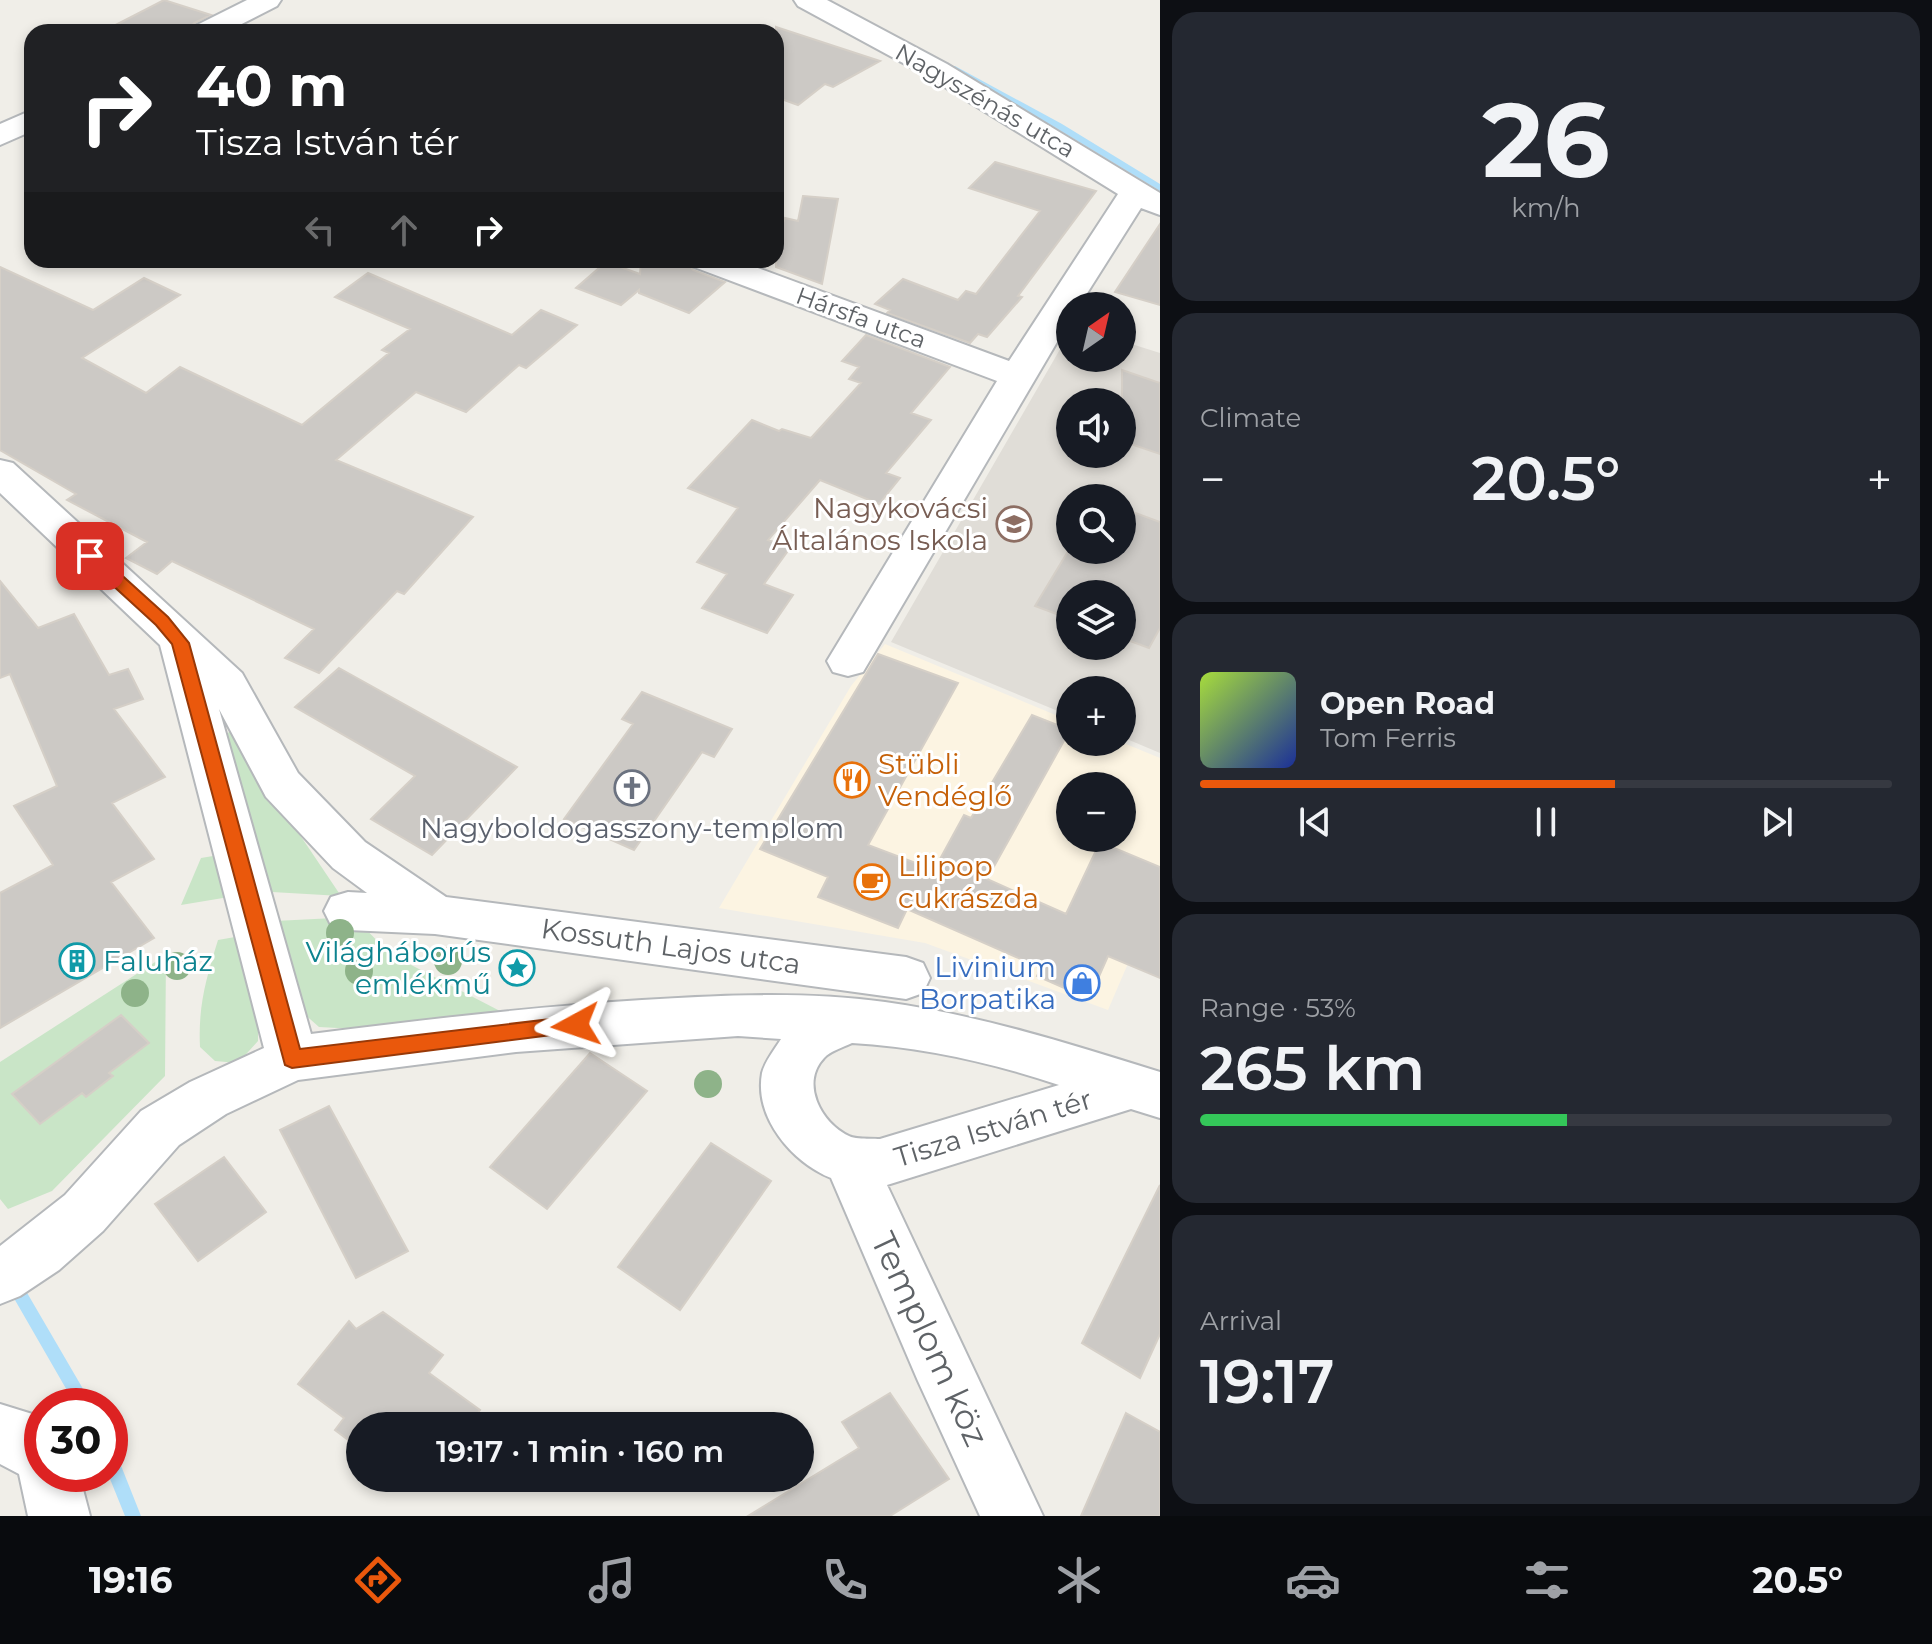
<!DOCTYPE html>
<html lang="en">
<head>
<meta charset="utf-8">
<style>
	body { margin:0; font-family:Montserrat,sans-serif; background:#242831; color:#f1f3f6; height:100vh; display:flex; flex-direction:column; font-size:30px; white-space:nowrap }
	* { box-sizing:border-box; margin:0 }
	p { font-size:26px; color:#9ea1a6 }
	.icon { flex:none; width:44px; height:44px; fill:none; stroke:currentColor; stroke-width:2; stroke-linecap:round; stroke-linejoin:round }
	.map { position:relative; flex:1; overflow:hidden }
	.side { display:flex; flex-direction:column; gap:12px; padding:12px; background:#0d0f14; width:772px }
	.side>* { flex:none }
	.banner { position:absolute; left:24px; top:24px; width:760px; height:244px; border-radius:24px; box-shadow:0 4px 12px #0003; background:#202124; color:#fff; overflow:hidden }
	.needle { width:52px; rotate:34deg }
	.tools { position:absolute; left:1056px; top:292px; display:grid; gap:16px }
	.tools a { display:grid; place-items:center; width:80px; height:80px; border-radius:50%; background:#171b24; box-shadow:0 4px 12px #0003; font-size:40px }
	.speed { position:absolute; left:24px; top:1388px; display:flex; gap:16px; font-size:40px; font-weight:700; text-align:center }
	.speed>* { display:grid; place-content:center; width:104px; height:104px; border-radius:50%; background:#171b24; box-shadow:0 4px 12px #0003; line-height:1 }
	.speed .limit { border:12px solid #d22; background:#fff; color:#111 }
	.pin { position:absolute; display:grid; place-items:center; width:68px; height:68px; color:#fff; margin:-34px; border-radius:16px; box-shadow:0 4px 12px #0006 }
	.me { position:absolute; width:88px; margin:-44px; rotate:265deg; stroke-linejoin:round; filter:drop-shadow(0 0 6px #0008) }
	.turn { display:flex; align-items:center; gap:28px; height:168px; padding:0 40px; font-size:36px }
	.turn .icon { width:104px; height:104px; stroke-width:2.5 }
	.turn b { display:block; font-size:56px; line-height:68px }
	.lanes { display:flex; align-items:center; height:76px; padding:0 40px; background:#0003; justify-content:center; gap:40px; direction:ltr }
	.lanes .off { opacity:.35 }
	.big { font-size:60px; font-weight:600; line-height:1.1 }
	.side .widget { flex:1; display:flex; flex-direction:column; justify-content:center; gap:12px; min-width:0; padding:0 28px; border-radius:24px; background:#242831 }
	.side .dial { align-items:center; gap:0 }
	.dial b { font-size:104px; line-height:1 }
	.song { display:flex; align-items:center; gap:24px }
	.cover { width:96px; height:96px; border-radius:12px; background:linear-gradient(135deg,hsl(80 70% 55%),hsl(230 70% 35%)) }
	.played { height:8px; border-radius:4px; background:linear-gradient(90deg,#ea580c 60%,#363941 60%) }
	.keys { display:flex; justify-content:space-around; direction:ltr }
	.heat { display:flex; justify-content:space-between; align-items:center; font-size:44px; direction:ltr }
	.charge { height:12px; border-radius:6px; background:linear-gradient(90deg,#34c759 53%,#363941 0) }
	.trip { position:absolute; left:346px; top:1412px; width:468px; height:80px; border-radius:40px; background:#171b24; box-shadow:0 4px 12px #0003; font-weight:600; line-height:80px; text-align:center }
	.dock { display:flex; height:128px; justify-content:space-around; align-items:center; background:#090b0e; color:#9ea1a6 }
	.dock .icon { width:56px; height:56px }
	.dock .on { color:#ea580c }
	.dock b { font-size:36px; color:#f1f3f6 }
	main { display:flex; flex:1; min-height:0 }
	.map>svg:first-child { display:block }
	.commercial { fill:#fcf4e2; fill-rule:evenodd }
	.education { fill:#e0ddd7; fill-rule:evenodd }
	.green { fill:#c9e5c7 }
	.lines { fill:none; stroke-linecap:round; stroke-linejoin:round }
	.stream { fill:#afdef9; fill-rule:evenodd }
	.building { fill:#ccc9c5; stroke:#d5cfc7; stroke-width:2 }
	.minor-casing { stroke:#b5b8bb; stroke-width:4 }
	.minor { fill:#fff; fill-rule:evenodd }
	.tree { fill:#8eb389 }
	.route { fill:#ea580c; stroke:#983908; stroke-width:2 }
	.labels { text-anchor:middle; stroke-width:6; stroke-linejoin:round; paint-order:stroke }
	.far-street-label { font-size:24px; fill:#5f6367; stroke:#fff }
	.education-label { font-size:28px; fill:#785e54; stroke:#fff; text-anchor:end }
	.food-label { font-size:28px; fill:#c56008; stroke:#fff; text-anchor:start }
	.worship-label { font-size:28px; fill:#5b616d; stroke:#fff }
	.street-label { font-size:28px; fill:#5f6367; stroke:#fff }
	.culture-label { font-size:28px; fill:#0d838f; stroke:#fff; text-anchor:end }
	.shop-label { font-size:28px; fill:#366cbe; stroke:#fff; text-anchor:end }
	.near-street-label { font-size:34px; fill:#5f6367; stroke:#fff }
</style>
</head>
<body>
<main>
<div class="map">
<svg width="1160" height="1516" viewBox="0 0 1160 1516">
	<rect width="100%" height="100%" fill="#f0eee8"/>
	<!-- commercial -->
	<path class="commercial" d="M885,644L1070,721V742H1121L1160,758V889L1108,1010L925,943L719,908L851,686ZM1070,786H1122V838H1070Z"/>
	<!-- education -->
	<path class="education" d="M1070,332V358H1122V341L1160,353V753L1122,737V690H1070V716L891,642ZM1070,402H1122V454H1070ZM1070,498H1122V550H1070ZM1070,594H1122V646H1070Z"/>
	<!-- green -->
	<path class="green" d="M230,731L341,896L272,892L223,738Z
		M219,855L229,897L181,905L201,858Z
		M354,917L390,954L500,1011L356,1029L319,1027L302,1012L275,921Z
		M235,937L258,1018V1041L238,1063L215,1061L200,1047C198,1006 206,979 218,940Z
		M166,955L165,1076L52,1191L8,1209L0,1199V1062Z"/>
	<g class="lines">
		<!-- stream -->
		<path class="stream" d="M949,66H955L1062,124L1160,184V191L1056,128L949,70Z
			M0,1253L5,1255L93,1406H76L0,1274Z
			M110,1451L116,1453L141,1516H125L108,1474H110Z"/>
	</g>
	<!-- building -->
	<path class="building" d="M164,0L211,15L194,23L188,32H102Z
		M776,27L880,61L833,87L825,84L798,105L776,97Z
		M995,162L1096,191L1018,296L1022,297L987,337L978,334L970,343L887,313L890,310L875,304L903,279L958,300L966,291L976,294L1040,211L969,188Z
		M803,196L838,199L822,284L776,267V241L785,218L798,221Z
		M1160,224V305L1115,292Z
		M641,260H687L693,270L725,282L689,313L639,293V290L621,305L576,288L606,262L640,274Z
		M0,267L93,310L144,278L180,295L82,358L146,393L180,367L302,425L389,353L382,350L410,329L335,297L368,273L512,335L541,310L577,325L526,368L519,365L466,412L416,392L336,460L473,517L404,594L397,591L319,673L285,658L314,629L172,561L157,574L126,558L147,542L67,500L76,494L0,450Z
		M866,335L950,367L911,413L931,420L886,473L900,478L879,504L820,480L768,540L790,548L764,584L793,595L767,633L702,608L727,574L697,562L738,508L688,488L752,420L779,431L782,429L811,438L861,383L849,379L859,367L842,361Z
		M1122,370L1160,383V454L1122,441Z
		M1122,508L1160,522V628L1149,648L1122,638V594H1070V619L1035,606L1070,548L1122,550Z
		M0,581L38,628L74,614L109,675L128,669L143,699L114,709L165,777L112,803L154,859L111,882L154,938L0,1028V893L53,865L14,806L57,786L10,674L0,678Z
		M878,654L958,683L868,845L934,870L964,815L971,818L1032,715L1070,730L987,879L1066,914L1100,842L1160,867V978L1108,956L1089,999L1037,976L1041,968L907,909L898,928L818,897L828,877L760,849Z
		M339,668L517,767L432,855L371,819L415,776L295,707Z
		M642,692L732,729L714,757L702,752L634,850L564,819L633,724L622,719Z
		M121,1015L149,1043L109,1073L113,1076L86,1097L82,1093L40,1124L12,1094Z
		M590,1053L647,1091L547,1209L490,1167Z
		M329,1106L408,1251L356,1278L280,1130Z
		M711,1143L771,1181L680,1310L618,1267Z
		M224,1157L266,1212L198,1261L155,1204Z
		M1160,1185V1334L1140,1378L1082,1343Z
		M383,1312L443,1355L429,1373L480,1410L468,1426H360V1449L335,1430L344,1418L298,1384L349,1321L356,1329Z
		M890,1393L949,1479L890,1516H748L859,1448L842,1422Z
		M1126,1413L1160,1432V1516H1081Z"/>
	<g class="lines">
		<defs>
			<path id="minor" d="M247,0H281L277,6L226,32H191L195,26Z
				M794,0H827L947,64L1160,193V215L1141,208L1079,306H1070V320L863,672L848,676L833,672L827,661L997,381L694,267L690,260H736L1009,361L1118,194L927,76L798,6Z
				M32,110V131L0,145V124Z
				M0,460L13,463L242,673L298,773L365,842L446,897L906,957L923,963L930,978L923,993L906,999L435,934L348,930L331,925L324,911L331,897L348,892L367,893L333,868L266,797L219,709L311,1034C421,1020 531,1007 642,1000C723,995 805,991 885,1002C979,1015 1071,1044 1160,1072V1118L1131,1109L887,1185L1043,1516H980L918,1381L831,1178C792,1162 754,1118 762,1073C765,1061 775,1049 781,1039L738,1036L516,1052L298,1080L226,1114L179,1145L103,1231L59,1270L20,1296L0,1304V1246L65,1195L141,1111L190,1082L264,1048L160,645L0,493ZM852,1043C921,1047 994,1063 1059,1085L880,1139C871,1138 857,1140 849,1136C821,1123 800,1083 824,1058C830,1051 844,1047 852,1043Z
				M0,1404L42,1417V1474H79L90,1516H28L19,1474L0,1464Z"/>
		</defs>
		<!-- minor casing -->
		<use href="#minor" class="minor-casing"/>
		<!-- minor -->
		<use href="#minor" class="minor"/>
	</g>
	<!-- trees -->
	<g class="tree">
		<circle cx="340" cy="933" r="14"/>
		<circle cx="448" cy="961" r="14"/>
		<circle cx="177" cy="966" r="14"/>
		<circle cx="359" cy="971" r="14"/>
		<circle cx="135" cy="993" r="14"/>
		<circle cx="708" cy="1084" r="14"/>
	</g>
	<!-- route -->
	<path class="route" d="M90,550L96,552L168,617L189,643L300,1049L576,1016L583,1019L586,1025L583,1031L292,1068L285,1065L172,644L156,625L85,560V552Z"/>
	<!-- icons -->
	<defs>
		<symbol id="school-ring" viewBox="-11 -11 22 22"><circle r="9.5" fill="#fff" stroke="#8d6e63" stroke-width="1.5"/><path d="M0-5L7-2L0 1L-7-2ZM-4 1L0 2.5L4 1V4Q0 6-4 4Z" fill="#8d6e63"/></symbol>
		<symbol id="restaurant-ring" viewBox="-11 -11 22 22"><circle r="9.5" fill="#fff" stroke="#e8710a" stroke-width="1.5"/><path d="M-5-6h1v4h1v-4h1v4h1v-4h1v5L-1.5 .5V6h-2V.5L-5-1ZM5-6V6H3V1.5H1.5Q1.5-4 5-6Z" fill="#e8710a"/></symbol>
		<symbol id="church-ring" viewBox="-11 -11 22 22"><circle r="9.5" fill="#fff" stroke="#6b7280" stroke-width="1.5"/><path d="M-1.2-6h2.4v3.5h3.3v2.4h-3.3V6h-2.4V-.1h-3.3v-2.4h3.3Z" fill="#6b7280"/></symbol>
		<symbol id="cafe-ring" viewBox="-11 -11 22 22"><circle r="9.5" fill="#fff" stroke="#e8710a" stroke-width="1.5"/><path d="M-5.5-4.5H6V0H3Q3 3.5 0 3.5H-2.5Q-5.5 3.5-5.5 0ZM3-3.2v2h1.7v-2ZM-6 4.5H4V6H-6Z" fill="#e8710a"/></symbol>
		<symbol id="building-ring" viewBox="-11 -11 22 22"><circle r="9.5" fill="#fff" stroke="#0f9aa8" stroke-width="1.5"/><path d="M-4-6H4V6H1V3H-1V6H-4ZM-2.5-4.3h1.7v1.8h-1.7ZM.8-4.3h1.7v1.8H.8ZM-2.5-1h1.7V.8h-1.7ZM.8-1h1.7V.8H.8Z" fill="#0f9aa8"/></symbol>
		<symbol id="sight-ring" viewBox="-11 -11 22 22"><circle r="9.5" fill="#fff" stroke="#0f9aa8" stroke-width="1.5"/><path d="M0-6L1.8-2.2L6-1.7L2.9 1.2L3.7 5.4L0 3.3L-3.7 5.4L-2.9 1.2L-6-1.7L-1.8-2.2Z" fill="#0f9aa8"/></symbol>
		<symbol id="shop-ring" viewBox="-11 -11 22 22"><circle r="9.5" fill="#fff" stroke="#3f7fe0" stroke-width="1.5"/><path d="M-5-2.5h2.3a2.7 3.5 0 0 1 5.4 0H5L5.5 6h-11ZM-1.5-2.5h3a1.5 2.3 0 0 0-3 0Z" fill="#3f7fe0"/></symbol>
	</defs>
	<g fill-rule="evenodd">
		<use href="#school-ring" x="994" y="504" width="40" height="40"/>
		<use href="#restaurant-ring" x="832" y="760" width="40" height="40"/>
		<use href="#church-ring" x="612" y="768" width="40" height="40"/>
		<use href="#cafe-ring" x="852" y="862" width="40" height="40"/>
		<use href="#building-ring" x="57" y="941" width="40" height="40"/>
		<use href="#sight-ring" x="497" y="948" width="40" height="40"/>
		<use href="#shop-ring" x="1062" y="963" width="40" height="40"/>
	</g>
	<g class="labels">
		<!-- far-street labels -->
		<g class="far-street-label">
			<text transform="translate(985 101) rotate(30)" y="8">Nagyszénás utca</text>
			<text transform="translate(861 318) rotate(20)" y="8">Hársfa utca</text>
		</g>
		<!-- education labels -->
		<g class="education-label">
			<text x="988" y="518">Nagykovácsi<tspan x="988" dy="32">Általános Iskola</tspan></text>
		</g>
		<!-- food labels -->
		<g class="food-label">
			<text x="878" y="774">Stübli<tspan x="878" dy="32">Vendéglő</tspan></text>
			<text x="898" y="876">Lilipop<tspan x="898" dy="32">cukrászda</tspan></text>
		</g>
		<!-- worship labels -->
		<g class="worship-label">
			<text x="632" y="838">Nagyboldogasszony-templom</text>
		</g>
		<!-- street labels -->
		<g class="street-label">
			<text transform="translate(671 946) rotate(8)" y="10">Kossuth Lajos utca</text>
			<text transform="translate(993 1128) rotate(-17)" y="10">Tisza István tér</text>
		</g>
		<!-- culture labels -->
		<g class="culture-label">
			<text x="491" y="962">Világháborús<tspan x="491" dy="32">emlékmű</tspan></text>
			<text x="103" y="971" text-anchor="start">Faluház</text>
		</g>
		<!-- shop labels -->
		<g class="shop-label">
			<text x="1056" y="977">Livinium<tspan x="1056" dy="32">Borpatika</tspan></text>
		</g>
		<!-- near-street labels -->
		<g class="near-street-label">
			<text transform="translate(930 1339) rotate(65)" y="12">Templom köz</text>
		</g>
	</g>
</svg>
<div class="tools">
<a><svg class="needle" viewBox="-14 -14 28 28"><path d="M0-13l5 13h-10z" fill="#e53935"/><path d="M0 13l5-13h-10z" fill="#9ea1a6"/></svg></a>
<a><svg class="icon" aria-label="sound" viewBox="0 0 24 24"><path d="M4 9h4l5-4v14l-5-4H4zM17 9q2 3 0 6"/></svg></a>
<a><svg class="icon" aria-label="search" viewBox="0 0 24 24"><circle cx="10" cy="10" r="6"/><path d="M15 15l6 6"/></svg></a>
<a><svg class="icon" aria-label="layers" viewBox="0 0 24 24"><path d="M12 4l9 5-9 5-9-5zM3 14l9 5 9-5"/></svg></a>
<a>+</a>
<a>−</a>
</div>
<div class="speed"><div class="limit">30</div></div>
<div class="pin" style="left:90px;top:556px;background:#d93025"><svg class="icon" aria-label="arrive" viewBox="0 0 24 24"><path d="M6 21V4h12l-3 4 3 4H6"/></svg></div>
<svg class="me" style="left:576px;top:1025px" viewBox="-20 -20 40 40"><path d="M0-17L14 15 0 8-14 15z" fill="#ea580c" stroke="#fff" stroke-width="4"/></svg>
<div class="trip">19:17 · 1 min · 160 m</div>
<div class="banner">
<div class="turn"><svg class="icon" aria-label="right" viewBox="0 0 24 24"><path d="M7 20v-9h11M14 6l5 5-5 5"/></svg><div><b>40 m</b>Tisza István tér</div></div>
<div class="lanes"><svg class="icon off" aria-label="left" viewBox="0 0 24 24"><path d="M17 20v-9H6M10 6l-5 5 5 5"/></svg><svg class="icon off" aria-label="ahead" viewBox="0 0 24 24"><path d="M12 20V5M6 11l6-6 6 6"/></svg><svg class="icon" aria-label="right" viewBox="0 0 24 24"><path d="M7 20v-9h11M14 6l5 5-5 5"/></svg></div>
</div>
</div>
<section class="side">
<div class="widget dial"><b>26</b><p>km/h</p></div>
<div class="widget"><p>Climate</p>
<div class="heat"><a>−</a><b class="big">20.5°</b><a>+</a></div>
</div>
<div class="widget">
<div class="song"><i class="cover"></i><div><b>Open Road</b><p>Tom Ferris</p></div></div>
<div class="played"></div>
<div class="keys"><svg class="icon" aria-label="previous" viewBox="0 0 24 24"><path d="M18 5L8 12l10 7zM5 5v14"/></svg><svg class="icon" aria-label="pause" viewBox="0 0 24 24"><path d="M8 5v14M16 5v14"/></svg><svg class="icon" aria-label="next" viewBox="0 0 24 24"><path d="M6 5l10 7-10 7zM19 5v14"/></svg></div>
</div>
<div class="widget"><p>Range · 53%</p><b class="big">265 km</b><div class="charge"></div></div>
<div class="widget"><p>Arrival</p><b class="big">19:17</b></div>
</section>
</main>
<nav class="dock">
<b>19:16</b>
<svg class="icon on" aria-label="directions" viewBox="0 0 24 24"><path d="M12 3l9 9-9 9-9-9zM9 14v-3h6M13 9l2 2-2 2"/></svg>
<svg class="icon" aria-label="music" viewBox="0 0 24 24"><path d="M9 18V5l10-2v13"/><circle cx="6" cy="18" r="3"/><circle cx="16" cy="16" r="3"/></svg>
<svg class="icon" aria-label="phone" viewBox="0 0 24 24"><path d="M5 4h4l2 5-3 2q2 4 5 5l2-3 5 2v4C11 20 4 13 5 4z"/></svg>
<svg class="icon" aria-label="climate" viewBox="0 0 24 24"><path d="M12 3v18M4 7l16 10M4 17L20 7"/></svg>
<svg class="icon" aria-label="car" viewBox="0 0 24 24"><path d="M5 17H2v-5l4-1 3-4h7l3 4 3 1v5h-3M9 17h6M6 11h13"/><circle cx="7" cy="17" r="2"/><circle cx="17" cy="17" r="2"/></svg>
<svg class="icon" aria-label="filters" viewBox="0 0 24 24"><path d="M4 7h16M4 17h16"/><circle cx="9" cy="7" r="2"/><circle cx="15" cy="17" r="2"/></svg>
<b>20.5°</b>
</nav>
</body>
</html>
